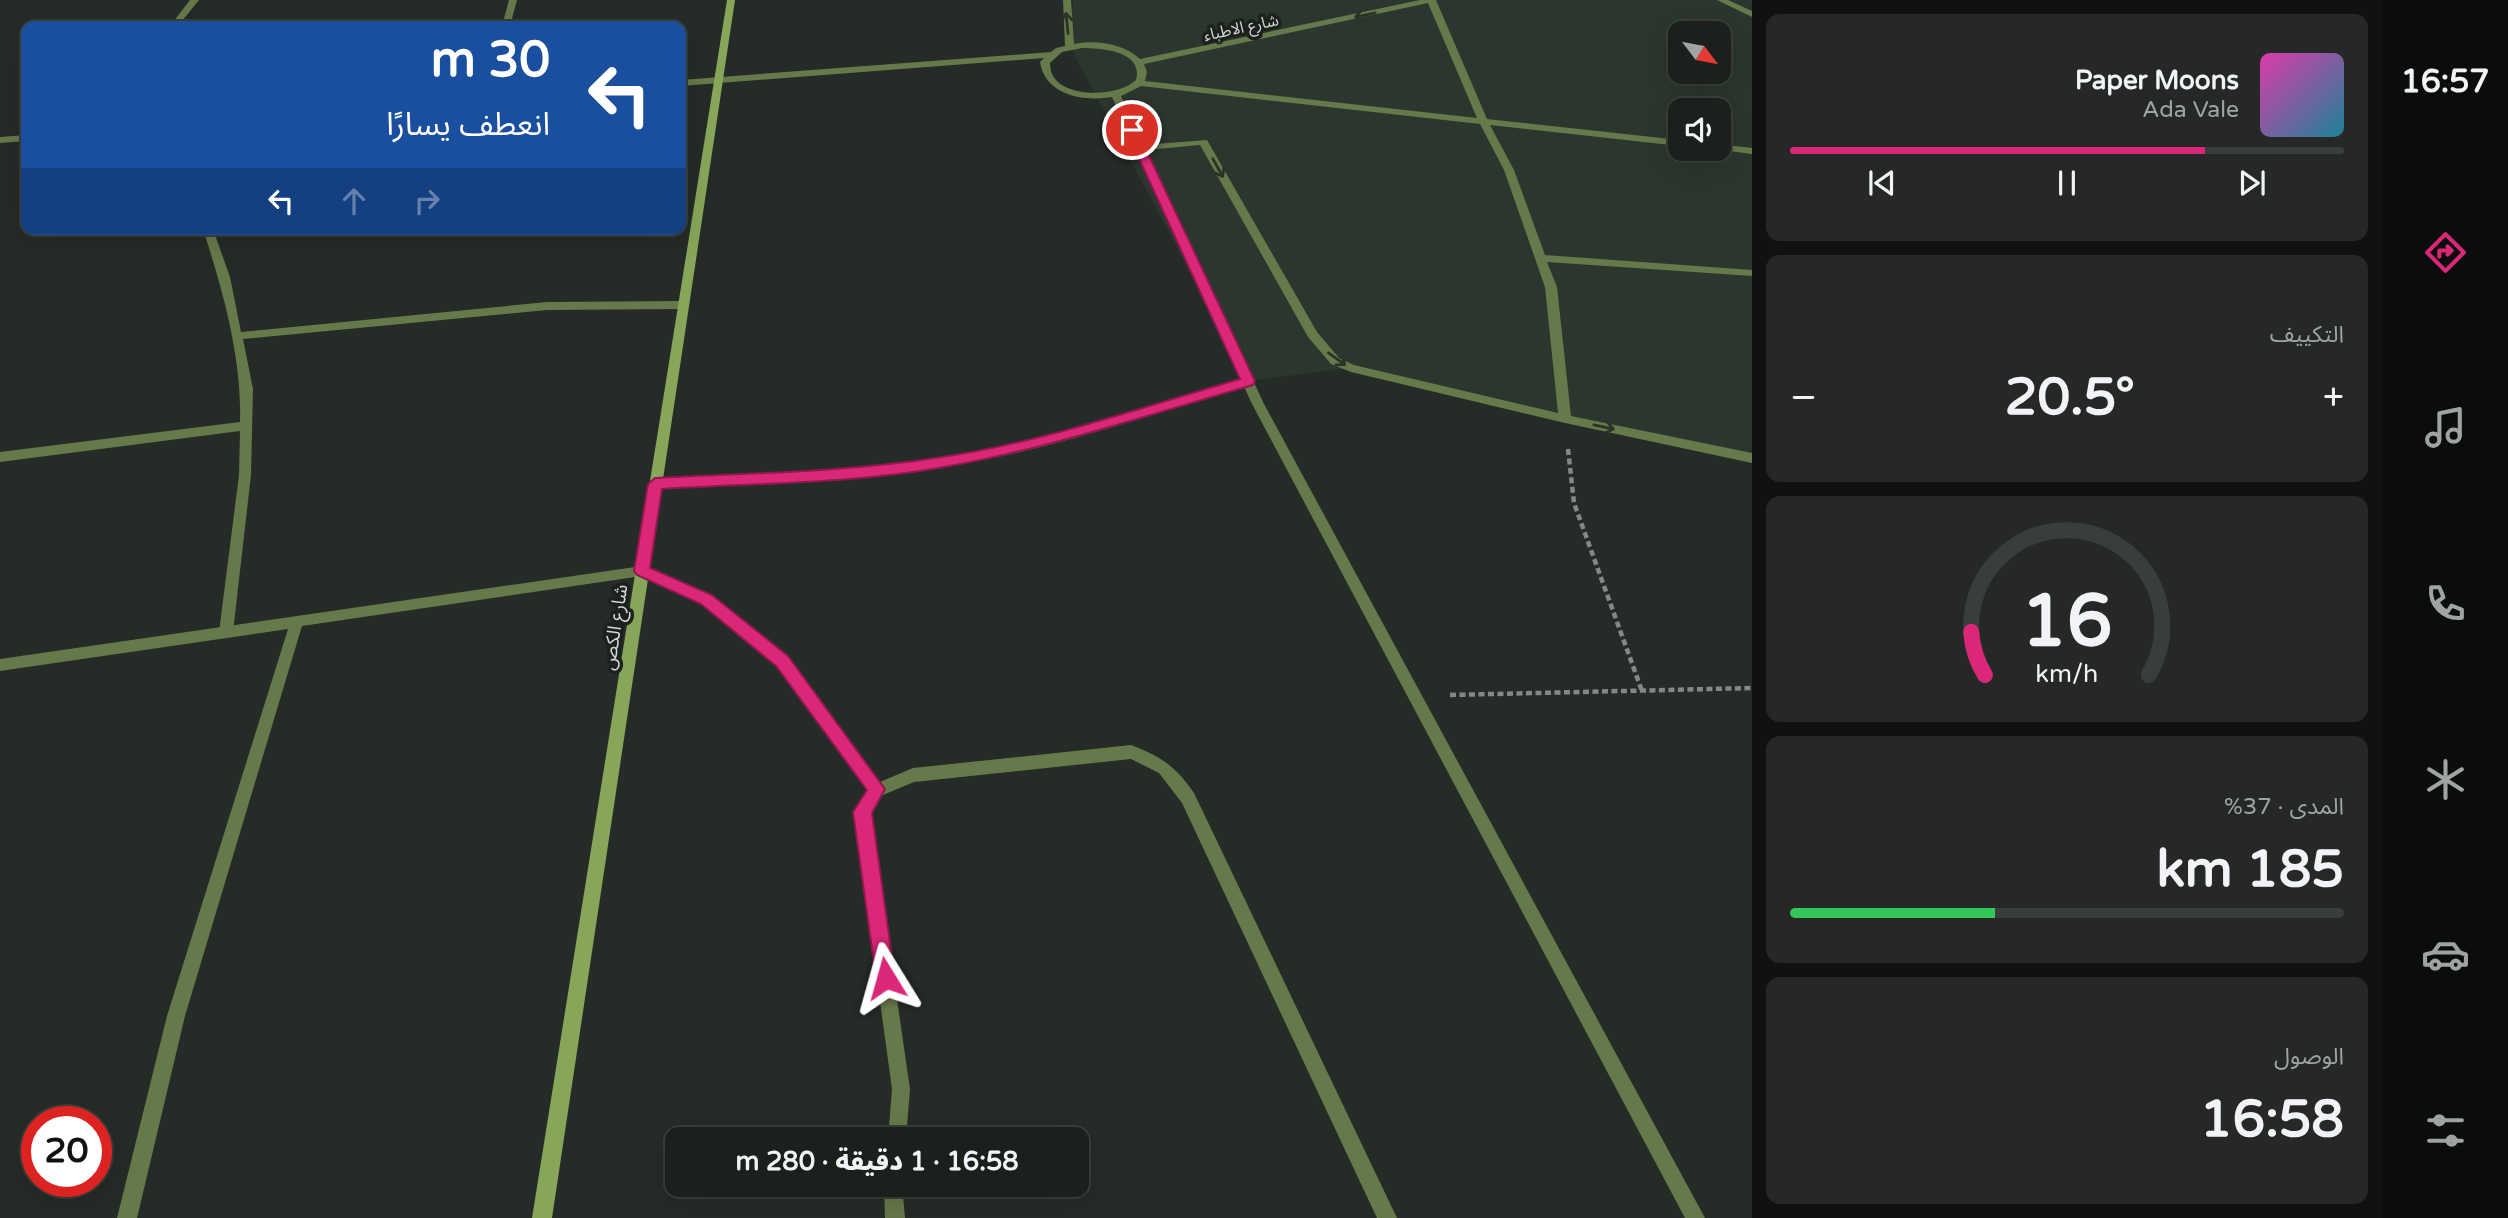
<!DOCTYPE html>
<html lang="ar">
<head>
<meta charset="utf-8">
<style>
	body { margin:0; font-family:"Varela Round","Noto Sans Arabic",sans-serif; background:#252826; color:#f1f3f6; direction:rtl; height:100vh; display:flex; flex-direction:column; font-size:26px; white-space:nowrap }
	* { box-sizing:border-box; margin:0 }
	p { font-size:23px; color:#a0a3a4 }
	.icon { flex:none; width:38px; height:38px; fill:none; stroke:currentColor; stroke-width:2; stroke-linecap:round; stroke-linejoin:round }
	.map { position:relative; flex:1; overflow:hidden; direction:ltr }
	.panel { display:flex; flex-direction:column; gap:14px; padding:14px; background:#0f1210; width:630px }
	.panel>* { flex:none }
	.hud { position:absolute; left:21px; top:21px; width:665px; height:214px; border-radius:14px; box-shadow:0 7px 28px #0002,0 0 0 2px #3a3e3b; direction:rtl; background:#1a4fa0; color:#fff; overflow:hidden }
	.needle { width:46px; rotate:122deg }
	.controls { position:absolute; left:1668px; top:21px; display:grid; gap:14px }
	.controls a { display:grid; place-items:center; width:63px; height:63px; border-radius:14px; background:#1c201d; box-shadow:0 7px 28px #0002,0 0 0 2px #3a3e3b; font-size:35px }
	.speed { position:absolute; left:21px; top:1106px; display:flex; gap:14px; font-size:35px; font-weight:700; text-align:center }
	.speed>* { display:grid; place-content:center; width:91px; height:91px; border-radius:50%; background:#1c201d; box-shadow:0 7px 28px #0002,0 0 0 2px #3a3e3b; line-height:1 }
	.speed .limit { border:10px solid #d22; background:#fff; color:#111 }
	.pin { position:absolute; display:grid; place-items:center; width:60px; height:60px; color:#fff; margin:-30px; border:4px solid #fff; border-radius:50%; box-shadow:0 2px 7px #0007 }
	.me { position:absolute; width:77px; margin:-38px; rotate:352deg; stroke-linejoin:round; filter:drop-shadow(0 0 5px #0008) }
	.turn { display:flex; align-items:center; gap:24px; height:147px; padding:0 21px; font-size:32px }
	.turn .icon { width:91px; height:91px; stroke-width:2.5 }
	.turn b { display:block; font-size:49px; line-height:60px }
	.lanes { display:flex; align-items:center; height:66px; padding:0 21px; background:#0003; justify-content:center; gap:35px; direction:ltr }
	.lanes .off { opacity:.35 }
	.big { font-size:52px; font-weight:800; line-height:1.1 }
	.panel .widget { flex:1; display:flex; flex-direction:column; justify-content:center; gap:10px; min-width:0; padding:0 24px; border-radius:14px; background:#252826 }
	.panel .dial { align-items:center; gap:0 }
	.dial svg { height:182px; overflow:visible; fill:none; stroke:#3a3e3b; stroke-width:7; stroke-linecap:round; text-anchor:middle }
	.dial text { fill:#f1f3f6; stroke:none }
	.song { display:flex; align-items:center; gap:21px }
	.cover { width:84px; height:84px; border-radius:10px; background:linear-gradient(135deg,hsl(320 70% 55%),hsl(190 70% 35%)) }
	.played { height:7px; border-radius:4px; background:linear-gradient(90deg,#db2777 75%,#3a3e3b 75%) }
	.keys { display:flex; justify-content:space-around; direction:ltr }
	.heat { display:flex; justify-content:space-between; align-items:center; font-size:38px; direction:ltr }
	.charge { height:10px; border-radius:5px; background:linear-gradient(90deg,#34c759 37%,#3a3e3b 0) }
	.trip { position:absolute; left:665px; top:1127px; width:424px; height:70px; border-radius:14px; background:#1c201d; box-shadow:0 7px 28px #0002,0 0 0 2px #3a3e3b; font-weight:800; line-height:70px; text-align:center; direction:rtl }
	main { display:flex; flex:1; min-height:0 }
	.tabs { display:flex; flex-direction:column; width:126px; justify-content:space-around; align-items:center; background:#0b0d0c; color:#a0a3a4 }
	.tabs .icon { width:49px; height:49px }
	.tabs .selected { color:#db2777 }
	.tabs b { font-size:32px; color:#f1f3f6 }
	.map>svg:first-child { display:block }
	.built { fill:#2b362e; fill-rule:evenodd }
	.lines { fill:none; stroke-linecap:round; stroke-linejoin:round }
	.path { stroke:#848985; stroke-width:4.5; stroke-dasharray:6 3.5; stroke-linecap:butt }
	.lane { fill:#66794a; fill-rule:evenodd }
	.street { fill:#66794a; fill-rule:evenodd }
	.secondary { fill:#87a659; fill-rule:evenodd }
	.oneway { stroke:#2b3326 }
	.route { fill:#db2777; stroke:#8e194d; stroke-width:2 }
	.labels { text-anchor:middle; stroke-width:7; stroke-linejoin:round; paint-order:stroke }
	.far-street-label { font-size:16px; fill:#d3d7d4; stroke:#1c211d }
	.street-label { font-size:19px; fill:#d3d7d4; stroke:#1c211d }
</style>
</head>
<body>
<main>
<nav class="tabs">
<b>16:57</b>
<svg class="icon selected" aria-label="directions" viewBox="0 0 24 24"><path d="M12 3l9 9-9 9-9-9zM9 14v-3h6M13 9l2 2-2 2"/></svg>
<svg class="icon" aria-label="music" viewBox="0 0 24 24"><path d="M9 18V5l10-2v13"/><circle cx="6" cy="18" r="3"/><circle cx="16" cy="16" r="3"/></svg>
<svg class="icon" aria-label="phone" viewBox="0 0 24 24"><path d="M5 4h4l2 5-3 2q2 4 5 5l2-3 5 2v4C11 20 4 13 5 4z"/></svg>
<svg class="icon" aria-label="climate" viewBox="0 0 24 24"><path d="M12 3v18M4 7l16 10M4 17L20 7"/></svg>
<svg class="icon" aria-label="car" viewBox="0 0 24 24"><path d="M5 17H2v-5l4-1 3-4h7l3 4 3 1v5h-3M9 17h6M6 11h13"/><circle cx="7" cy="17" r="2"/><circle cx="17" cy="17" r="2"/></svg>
<svg class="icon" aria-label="filters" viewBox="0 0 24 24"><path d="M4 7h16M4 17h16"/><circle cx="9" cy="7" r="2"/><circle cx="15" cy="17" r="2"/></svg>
</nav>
<section class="panel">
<div class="widget">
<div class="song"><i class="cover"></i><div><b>Paper Moons</b><p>Ada Vale</p></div></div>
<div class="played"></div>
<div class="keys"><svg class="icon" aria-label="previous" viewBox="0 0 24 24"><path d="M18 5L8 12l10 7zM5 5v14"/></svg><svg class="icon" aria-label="pause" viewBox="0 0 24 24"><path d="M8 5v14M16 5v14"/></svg><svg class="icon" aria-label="next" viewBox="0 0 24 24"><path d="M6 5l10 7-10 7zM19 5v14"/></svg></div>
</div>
<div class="widget"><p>التكييف</p>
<div class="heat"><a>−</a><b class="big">20.5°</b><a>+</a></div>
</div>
<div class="widget dial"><svg viewBox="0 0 100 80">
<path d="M14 69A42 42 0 1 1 86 69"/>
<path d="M14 69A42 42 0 0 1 8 50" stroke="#db2777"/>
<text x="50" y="56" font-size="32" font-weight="700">16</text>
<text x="50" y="72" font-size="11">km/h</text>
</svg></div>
<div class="widget"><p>المدى · 37%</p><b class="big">185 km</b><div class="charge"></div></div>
<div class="widget"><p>الوصول</p><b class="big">16:58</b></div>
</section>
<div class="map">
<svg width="1752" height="1218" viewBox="0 0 1752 1218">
	<rect width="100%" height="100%" fill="#252b27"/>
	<!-- built -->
	<path class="built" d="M1073,0H1752V458L1351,368L1248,381L1070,47ZM1680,33H1718V72H1680ZM1680,110H1718V149H1680Z"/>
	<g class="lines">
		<!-- path -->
		<path class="path" d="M1568,449L1574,503L1642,691
			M1450,695L1752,688"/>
		<!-- lane -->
		<path class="lane" d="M509,0H517L510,26H502Z
			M203,229H213L230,277L241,332L547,302L683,301L689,305L683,309L547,310L243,339L253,389L251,475L233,632L231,636H221L219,632L239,475L240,431L0,462V452L240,422C242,358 223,291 203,229Z
			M1248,377L1252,378L1254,381L1252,384C1161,411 1070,444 977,461C871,481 762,483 655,489L649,484L655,479C762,474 871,472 977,452C1069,435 1158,402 1248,377Z
			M642,566L712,596L787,657L880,782L913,768L1131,745C1162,757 1175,766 1194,793L1397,1218H1377L1182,803L1159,773L1131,759L914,782L883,795L870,813L910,1089L906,1139H888L892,1089L854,812L868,790L777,665L702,604L637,575L635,571L637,567Z
			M884,1185H902L905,1218H885Z"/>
		<!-- street -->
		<path class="street" d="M190,0H199L178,26H170Z
			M1063,0H1071L1074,44C1095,39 1125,44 1140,59L1420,0H1436L1487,119L1680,140V146L1490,125L1514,170L1545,255L1752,270V276L1547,262L1557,287L1571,416L1752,453V463L1565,423L1351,372L1331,364L1308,337L1200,145L1146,150L1264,404L1705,1218H1685L1252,404L1112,97C1083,102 1045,95 1040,62L1044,58L681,86V80L1051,52L1056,48L1065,46ZM1428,3L1477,118L1145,81L1147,72L1144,64ZM1082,48C1101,48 1144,51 1136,80C1119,97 1063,99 1052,74C1051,73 1050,64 1050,63L1062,52ZM1141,86L1480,124L1504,170L1545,287L1558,413L1354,365L1339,358L1317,332L1207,140L1143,145L1121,96Z
			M1717,0H1728L1752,11V17Z
			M26,135V141L0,143V137Z
			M1718,144L1752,148V154L1714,149H1718Z
			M642,566L649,571L642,576L302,626L185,1016L137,1218H117L167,1016L288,629L0,671V659Z"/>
		<!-- secondary -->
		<path class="secondary" d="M727,0H735L552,1218H532Z"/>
	</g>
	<!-- one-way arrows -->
	<defs><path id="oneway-shaft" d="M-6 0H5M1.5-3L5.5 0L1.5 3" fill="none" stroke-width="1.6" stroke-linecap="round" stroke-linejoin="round" transform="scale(1.75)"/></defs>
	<g class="oneway">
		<use href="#oneway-shaft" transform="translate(1365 15) rotate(168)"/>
		<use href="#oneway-shaft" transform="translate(1067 23) rotate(-96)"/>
		<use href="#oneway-shaft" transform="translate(1218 168) rotate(61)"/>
		<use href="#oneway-shaft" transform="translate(1337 359) rotate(36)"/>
		<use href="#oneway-shaft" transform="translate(1604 427) rotate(12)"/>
	</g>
	<!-- route -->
	<path class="route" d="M1128,127L1137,130L1255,381L1253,385C1151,414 1048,449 944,467C852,484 755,483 662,489L650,568L712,595L788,656L885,789L872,813L895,978L893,985L886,988L879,985L876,978L853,812L867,790L776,666L701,604L637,575L634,571L648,484L655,478C751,473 847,472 942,457C1043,442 1142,407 1240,379L1126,130Z"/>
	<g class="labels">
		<!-- far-street labels -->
		<g class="far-street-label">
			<text transform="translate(1241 27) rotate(-12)" y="6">شارع الاطباء</text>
		</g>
		<!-- street labels -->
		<g class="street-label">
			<text transform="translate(614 627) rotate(-81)" y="7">شارع الكص</text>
		</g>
	</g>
</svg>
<div class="controls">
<a><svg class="needle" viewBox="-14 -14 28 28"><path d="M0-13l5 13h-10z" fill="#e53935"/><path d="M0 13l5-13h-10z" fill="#a0a3a4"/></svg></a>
<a><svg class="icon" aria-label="sound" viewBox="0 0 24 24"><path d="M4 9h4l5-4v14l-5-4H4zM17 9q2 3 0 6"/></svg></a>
</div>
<div class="speed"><div class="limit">20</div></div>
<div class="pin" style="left:1132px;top:130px;background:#d93025"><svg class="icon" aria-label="arrive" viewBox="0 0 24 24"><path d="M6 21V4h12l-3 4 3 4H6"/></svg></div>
<svg class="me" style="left:886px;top:978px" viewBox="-20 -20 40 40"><path d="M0-17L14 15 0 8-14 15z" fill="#db2777" stroke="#fff" stroke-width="4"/></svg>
<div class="trip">16:58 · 1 دقيقة · 280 m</div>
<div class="hud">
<div class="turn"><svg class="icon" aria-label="left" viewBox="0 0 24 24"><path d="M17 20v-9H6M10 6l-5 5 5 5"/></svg><div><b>30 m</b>انعطف يسارًا</div></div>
<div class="lanes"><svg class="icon" aria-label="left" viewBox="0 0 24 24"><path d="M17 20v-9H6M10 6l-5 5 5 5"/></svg><svg class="icon off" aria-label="ahead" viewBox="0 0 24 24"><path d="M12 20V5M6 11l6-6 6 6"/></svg><svg class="icon off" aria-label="right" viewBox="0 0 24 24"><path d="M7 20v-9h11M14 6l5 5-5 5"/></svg></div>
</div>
</div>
</main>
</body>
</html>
